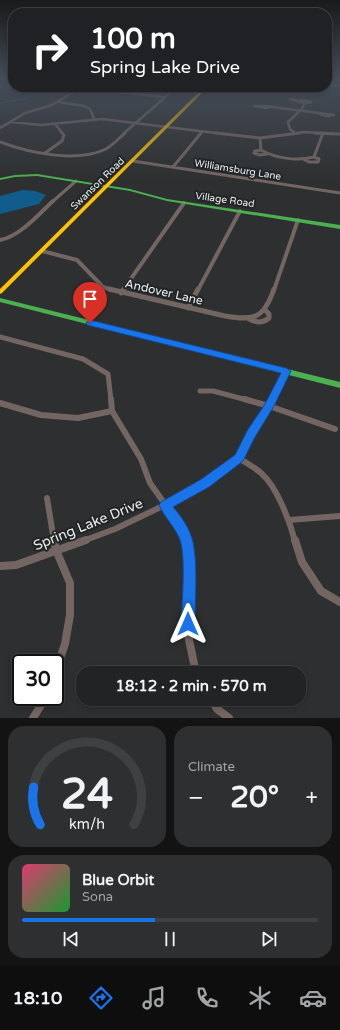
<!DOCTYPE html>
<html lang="en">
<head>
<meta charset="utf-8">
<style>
	body { margin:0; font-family:"Varela Round",sans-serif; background:#2e2f31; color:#f1f3f6; height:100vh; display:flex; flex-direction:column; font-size:15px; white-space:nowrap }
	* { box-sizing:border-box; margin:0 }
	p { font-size:13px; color:#a2a4a6 }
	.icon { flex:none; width:22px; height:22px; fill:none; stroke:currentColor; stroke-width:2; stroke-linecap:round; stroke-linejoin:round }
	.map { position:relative; height:718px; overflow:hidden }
	.panel { display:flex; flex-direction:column; gap:8px; padding:8px; background:#131314; flex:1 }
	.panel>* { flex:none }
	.hud { position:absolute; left:8px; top:8px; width:324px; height:84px; border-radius:16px; box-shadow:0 2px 6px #0003,0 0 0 1px #3f4041; background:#202124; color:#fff; overflow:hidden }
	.speed { position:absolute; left:12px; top:654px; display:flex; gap:8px; font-size:20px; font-weight:700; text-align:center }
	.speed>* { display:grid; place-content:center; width:52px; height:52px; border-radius:50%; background:#222324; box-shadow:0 2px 6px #0003,0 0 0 1px #3f4041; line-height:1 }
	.speed .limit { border:2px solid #111; border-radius:6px; background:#fff; color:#111 }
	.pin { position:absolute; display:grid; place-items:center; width:34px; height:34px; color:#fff; margin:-41px -17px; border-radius:50% 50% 50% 0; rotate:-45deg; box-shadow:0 0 4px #0007 }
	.pin .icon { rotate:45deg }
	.me { position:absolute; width:44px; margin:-22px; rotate:0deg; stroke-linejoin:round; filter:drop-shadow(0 0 3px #0008) }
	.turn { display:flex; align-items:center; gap:14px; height:84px; padding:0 16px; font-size:18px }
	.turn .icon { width:52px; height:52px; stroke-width:2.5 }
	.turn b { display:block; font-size:28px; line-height:34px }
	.big { font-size:30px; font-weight:800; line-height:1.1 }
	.panel .widget { flex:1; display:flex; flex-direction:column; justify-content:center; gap:6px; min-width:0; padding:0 14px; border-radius:16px; background:#2e2f31 }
	.panel .dial { align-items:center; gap:0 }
	.dial svg { height:104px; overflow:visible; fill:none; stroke:#3f4041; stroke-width:7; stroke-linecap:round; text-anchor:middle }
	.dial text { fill:#f1f3f6; stroke:none }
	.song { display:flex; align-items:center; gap:12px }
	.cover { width:48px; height:48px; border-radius:6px; background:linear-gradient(135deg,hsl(340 70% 55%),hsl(130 70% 35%)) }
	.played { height:4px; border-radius:2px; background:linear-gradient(90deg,#1a73e8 45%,#3f4041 45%) }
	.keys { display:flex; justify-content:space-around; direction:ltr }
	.heat { display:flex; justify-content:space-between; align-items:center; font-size:22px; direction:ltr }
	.panel .tiles { flex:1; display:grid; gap:8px; grid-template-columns:1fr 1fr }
	.widget:last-child { grid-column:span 2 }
	.trip { position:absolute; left:76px; top:666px; width:230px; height:40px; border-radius:16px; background:#222324; box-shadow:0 2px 6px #0003,0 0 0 1px #3f4041; font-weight:800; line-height:40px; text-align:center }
	.tab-bar { display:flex; height:64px; justify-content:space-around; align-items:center; background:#0e0e0e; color:#a2a4a6 }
	.tab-bar .icon { width:28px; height:28px }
	.tab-bar .current { color:#1a73e8 }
	.tab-bar b { font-size:18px; color:#f1f3f6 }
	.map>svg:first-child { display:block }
	.water { fill:#125c8b }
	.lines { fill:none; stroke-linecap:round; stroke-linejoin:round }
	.stream { stroke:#125c8b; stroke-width:1 }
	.street-far5 { stroke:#736561; stroke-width:2.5 }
	.street-far4 { stroke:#736561; stroke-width:3 }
	.street-far3 { stroke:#736561; stroke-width:4 }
	.street-far2 { stroke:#736561; stroke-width:5 }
	.street-far1 { stroke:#736561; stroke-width:6 }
	.street { stroke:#736561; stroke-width:8 }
	.fast { fill:#4caf50; fill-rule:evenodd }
	.slow { fill:#ffc107; fill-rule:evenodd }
	.route { fill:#1a73e8; stroke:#114b97 }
	.labels { text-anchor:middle; stroke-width:4; stroke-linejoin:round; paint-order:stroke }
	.far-street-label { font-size:10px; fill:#ebedee; stroke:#222528 }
	.street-label { font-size:12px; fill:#ebedee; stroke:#222528 }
	.near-street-label { font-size:14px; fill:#ebedee; stroke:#222528 }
</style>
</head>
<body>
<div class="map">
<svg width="340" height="718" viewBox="0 0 340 718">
	<rect width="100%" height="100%" fill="#2d2f30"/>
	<!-- water -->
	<path class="water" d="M23,190L35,191L46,195L39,204L0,214V196Z"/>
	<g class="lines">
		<!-- stream -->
		<path class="stream" d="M0,86L25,89
			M0,103L24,99L38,91L25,89L29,87"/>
		<!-- street-far5 -->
		<path class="street-far5" d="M80,88L165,97
			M122,93L130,87
			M290,99L305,103L302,109L288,122L290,129L294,132
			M301,100L311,102L305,103
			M59,102L84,106L90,109L94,119
			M268,108L254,106H265L334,115L326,116L318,113
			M11,122L41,125L102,119L224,134
			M56,125L63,134
			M0,128L25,113L52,105L82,87
			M123,134L177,87
			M200,134L202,131
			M293,134L303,132L334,134"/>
		<!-- street-far4 -->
		<path class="street-far4" d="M216,133L260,138L299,133
			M315,133L340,134
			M260,138L261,150C277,159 297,161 314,157L323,133
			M0,142C29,153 77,163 106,149C113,145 119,138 125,133
			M261,150L255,151L254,153L260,155L267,154
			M45,153L62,141L64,135L62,133
			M303,159L309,162H318L319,159L314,157
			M133,161L340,193
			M173,167L201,133
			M52,202L76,181"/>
		<!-- street-far3 -->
		<path class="street-far3" d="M0,240C19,237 39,214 53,201
			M42,251L77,260L103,287L112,290
			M123,290L184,203
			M198,290L240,211
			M274,290L298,220"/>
		<!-- street-far2 -->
		<path class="street-far2" d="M109,289L225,316C255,321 264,318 274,289
			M121,293L124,289
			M188,308L198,289
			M247,318C255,323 262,324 269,318V314L265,310
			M0,337L83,359L108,374L111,400
			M200,391H213L247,400
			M272,400L286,371"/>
		<!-- street-far1 -->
		<path class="street-far1" d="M111,399L112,411L141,459L150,483L179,524L186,541
			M244,399L269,406L335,429
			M0,403L41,415L78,418L112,411
			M239,458C246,463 256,468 262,474C277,487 290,522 295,541
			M47,498L54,541
			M289,520L340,516
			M83,541L115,529L165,505L204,484L239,458L251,434L272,399"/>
		<!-- street -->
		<path class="street" d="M54,540L56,550L70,583V615L65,644L55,673
			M186,540L189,563L188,635L196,673
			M295,540L302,562L321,591L340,602
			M0,566L16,565L86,540
			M211,699L217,709L229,718
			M33,718L46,697"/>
		<!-- fast -->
		<path class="fast" d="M327,84L340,85V87L327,86Z
			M37,174L130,189L167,199L340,225V229L167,201L130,191L37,176L15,177L0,180V178L15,175Z
			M0,298L340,382V388L0,302Z"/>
		<!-- slow -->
		<path class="slow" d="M204,87H208L2,293L0,294V289Z"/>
	</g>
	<!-- sky -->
	<linearGradient id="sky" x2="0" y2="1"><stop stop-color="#191a1a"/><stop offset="0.44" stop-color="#464d59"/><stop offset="1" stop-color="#464d59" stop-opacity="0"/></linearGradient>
	<rect width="340" height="180" fill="url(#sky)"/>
	<!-- route -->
	<path class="route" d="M90,320L286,368L291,371L274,406L255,437L243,461L209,487L173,507C182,517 190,529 193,542C198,566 195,600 195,624L193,629L188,631L183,629L181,624C182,604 186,557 180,540C175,527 165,518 159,505L161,502L200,480L235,455L247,431L265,404L281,373L87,325L86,323Z"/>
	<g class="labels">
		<!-- far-street labels -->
		<g class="far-street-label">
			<text transform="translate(238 169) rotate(9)" y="4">Williamsburg Lane</text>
			<text transform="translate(97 183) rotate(-44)" y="4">Swanson Road</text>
			<text transform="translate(225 199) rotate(8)" y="4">Village Road</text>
		</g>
		<!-- street labels -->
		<g class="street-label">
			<text transform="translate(164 292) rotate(13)" y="4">Andover Lane</text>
		</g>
		<!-- near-street labels -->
		<g class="near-street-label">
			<text transform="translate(88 524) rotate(-22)" y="5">Spring Lake Drive</text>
		</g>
	</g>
</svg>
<div class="speed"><div class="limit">30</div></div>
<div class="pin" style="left:90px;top:323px;background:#d93025"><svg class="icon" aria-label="arrive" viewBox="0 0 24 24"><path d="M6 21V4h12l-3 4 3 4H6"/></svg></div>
<svg class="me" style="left:188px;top:624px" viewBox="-20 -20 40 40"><path d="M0-17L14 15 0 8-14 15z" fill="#1a73e8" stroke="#fff" stroke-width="4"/></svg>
<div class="trip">18:12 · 2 min · 570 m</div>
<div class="hud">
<div class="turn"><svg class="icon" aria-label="right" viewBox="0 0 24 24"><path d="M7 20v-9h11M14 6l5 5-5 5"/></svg><div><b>100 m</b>Spring Lake Drive</div></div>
</div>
</div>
<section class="panel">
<div class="tiles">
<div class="widget dial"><svg viewBox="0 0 100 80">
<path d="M14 69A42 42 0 1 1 86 69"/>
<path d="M14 69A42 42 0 0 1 9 40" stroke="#1a73e8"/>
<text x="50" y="56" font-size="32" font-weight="700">24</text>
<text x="50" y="72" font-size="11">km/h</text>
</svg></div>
<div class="widget"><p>Climate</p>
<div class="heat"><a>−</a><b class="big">20°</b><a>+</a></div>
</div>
<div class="widget">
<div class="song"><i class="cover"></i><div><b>Blue Orbit</b><p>Sona</p></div></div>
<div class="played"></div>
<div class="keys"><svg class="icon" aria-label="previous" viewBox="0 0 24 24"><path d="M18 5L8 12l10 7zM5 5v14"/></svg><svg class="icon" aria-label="pause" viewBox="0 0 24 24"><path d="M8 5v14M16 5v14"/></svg><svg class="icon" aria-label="next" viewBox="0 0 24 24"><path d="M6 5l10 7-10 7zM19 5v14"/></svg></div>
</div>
</div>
</section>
<nav class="tab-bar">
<b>18:10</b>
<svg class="icon current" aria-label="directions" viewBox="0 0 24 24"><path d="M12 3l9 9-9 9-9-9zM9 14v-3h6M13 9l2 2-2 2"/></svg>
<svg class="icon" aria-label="music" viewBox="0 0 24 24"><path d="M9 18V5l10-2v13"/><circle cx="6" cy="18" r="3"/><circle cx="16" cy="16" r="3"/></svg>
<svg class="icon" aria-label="phone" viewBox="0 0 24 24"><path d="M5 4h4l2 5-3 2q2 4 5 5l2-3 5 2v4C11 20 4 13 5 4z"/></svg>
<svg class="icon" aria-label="climate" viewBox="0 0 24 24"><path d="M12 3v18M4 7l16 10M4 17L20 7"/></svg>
<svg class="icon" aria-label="car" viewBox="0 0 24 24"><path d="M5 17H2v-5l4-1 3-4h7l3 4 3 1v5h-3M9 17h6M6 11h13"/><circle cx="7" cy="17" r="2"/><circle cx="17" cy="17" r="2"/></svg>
</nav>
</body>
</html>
